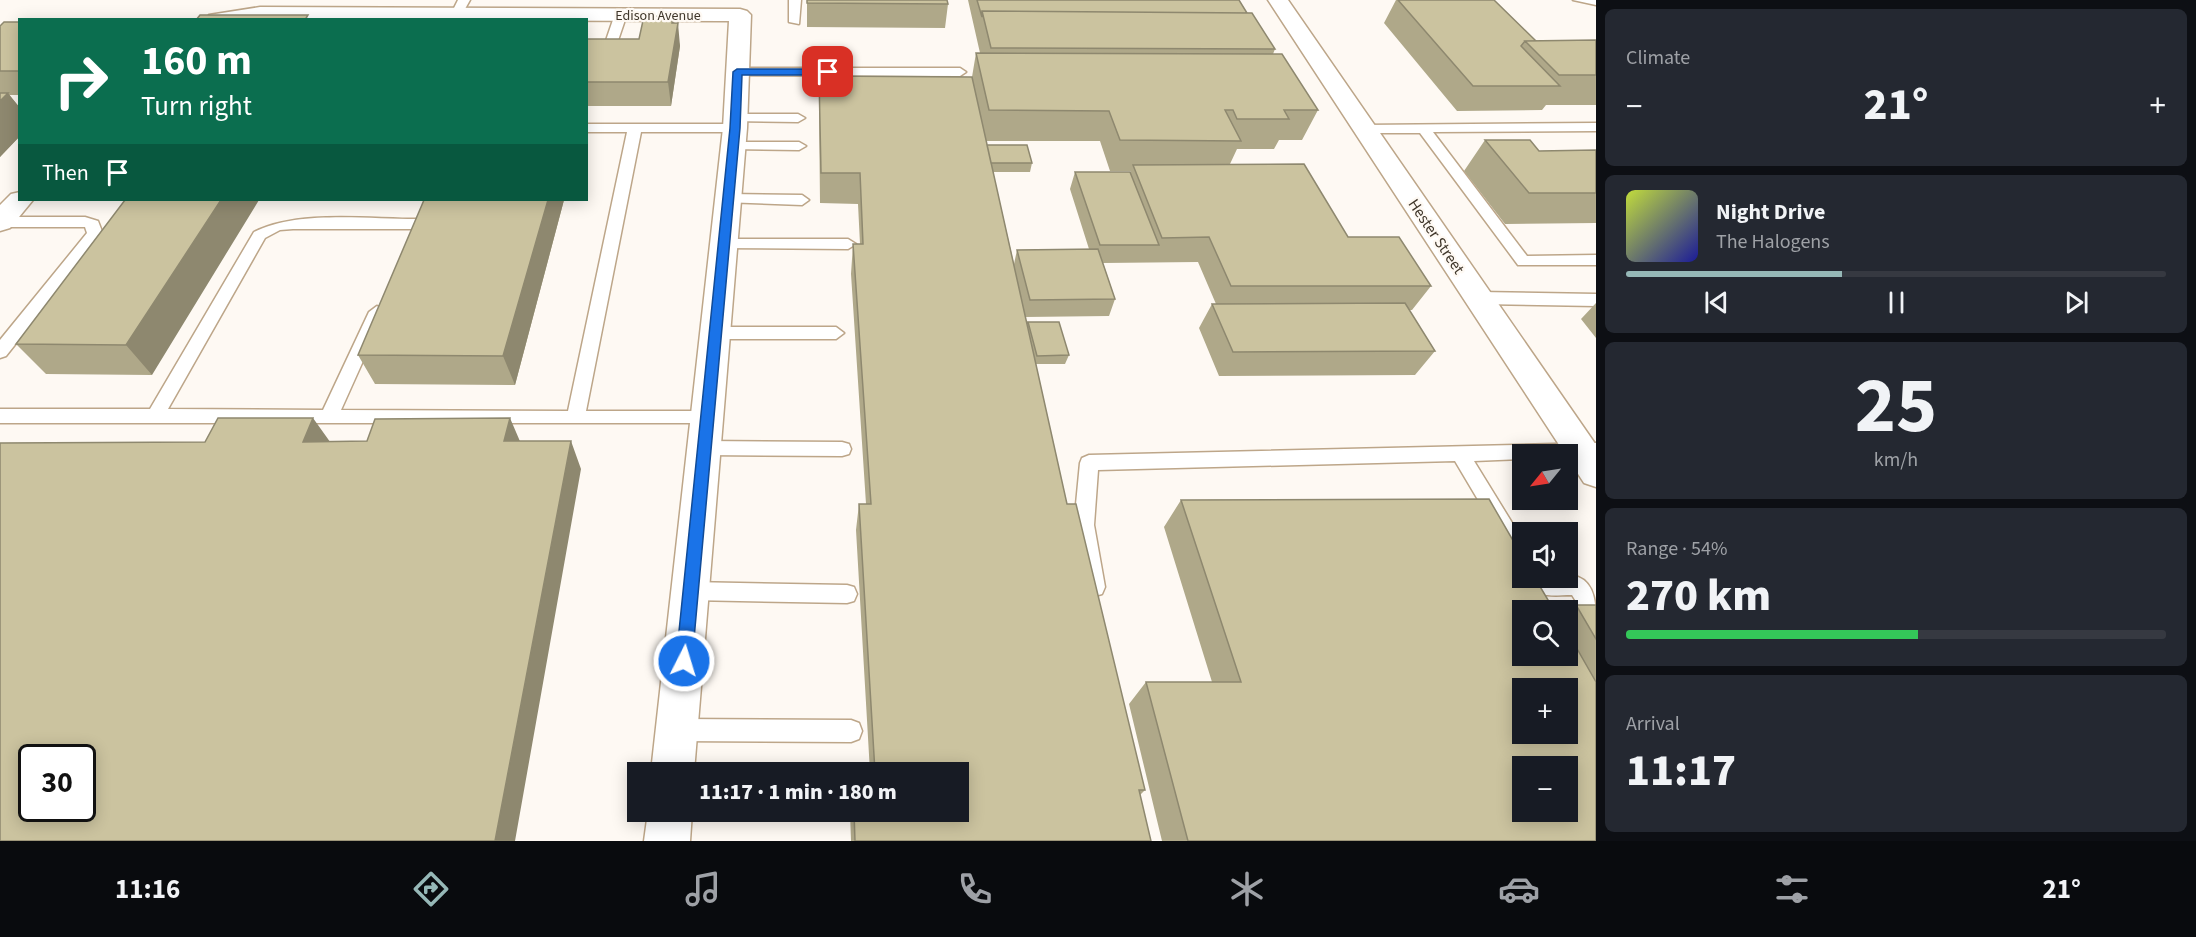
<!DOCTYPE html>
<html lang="en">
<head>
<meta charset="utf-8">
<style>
	body { margin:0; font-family:"Source Sans 3",sans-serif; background:#242831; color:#f1f3f6; height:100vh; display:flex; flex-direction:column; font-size:22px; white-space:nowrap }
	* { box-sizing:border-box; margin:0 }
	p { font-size:20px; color:#9ea1a6 }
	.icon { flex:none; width:33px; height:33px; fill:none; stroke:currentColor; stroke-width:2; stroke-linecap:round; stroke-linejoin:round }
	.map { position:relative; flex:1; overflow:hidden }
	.panel { display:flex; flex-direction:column; gap:9px; padding:9px; background:#0d0f14; width:600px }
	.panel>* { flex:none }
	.guide { position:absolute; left:18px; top:18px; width:570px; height:183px; border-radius:0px; box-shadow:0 3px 15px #0003; background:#0b6e4f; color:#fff; overflow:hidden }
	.needle { width:39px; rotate:240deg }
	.tools { position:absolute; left:1512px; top:444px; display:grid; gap:12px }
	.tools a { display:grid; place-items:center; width:66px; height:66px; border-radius:0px; background:#171b24; box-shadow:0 3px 15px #0003; font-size:30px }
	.speed { position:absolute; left:18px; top:744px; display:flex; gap:12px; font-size:30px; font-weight:700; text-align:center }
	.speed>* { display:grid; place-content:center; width:78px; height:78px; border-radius:50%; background:#171b24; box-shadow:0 3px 15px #0003; line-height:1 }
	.speed .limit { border:3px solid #111; border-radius:9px; background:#fff; color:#111 }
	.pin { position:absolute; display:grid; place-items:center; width:51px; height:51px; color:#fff; margin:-26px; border-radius:12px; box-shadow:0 3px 9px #0006 }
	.me { position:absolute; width:66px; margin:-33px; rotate:5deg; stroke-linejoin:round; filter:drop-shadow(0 0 4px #0008) }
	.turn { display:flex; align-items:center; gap:21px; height:126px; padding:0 24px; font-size:27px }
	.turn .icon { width:78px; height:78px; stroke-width:2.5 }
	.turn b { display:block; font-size:42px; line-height:51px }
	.then { display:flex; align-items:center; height:57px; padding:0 24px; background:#0003; gap:12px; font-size:22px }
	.big { font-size:45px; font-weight:800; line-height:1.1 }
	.panel .card { flex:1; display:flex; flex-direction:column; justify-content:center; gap:9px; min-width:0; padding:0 21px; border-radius:9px; background:#242831 }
	.panel .dial { align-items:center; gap:0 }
	.dial b { font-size:78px; line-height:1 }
	.song { display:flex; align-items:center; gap:18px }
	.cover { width:72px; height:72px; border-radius:9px; background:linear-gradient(135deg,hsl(70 70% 55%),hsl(240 70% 35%)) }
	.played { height:6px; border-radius:3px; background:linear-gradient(90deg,#96b8b7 40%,#363941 40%) }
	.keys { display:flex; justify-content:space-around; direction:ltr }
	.heat { display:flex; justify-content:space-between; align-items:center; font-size:33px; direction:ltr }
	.charge { height:9px; border-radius:4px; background:linear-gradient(90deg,#34c759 54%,#363941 0) }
	.trip { position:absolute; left:627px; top:762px; width:342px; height:60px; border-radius:0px; background:#171b24; box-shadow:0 3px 15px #0003; font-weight:800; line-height:60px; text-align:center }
	.tabs { display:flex; height:96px; justify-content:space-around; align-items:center; background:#090b0e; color:#9ea1a6 }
	.tabs .icon { width:42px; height:42px }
	.tabs .current { color:#96b8b7 }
	.tabs b { font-size:27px; color:#f1f3f6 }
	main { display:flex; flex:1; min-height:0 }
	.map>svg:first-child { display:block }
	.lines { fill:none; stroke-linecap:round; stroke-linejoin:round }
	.service-casing { stroke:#bda689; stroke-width:3 }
	.minor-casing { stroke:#bda689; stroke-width:3 }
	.service { fill:#fff; fill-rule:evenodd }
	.minor { fill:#fff; fill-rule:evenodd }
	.wall { fill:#afa889; fill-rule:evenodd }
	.shaded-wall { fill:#8e886f }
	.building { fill:#cbc39f; stroke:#8e886f; stroke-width:1.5; fill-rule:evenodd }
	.route { fill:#1a73e8; stroke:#114b97; stroke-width:1.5 }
	.labels { text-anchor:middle; stroke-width:4.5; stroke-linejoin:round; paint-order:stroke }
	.far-street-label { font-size:14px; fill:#3f362a; stroke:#fef9f3 }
	.street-label { font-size:16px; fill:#3f362a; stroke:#fef9f3 }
</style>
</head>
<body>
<main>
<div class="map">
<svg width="1596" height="841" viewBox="0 0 1596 841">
	<rect width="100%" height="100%" fill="#fef9f3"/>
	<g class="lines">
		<defs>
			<path id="service" d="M458,0H470L461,16L457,17L451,14Z
				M789,0H801L799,24L789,22Z
				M1573,0H1596V5Z
				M621,11L627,14L611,61L601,64L599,61L615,14Z
				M737,68H960L966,72L960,76L733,75V69Z
				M735,114H798L805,118L798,122L730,121V115Z
				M1596,123V131L1433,132L1527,256L1596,255V265H1518L1420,133H1364L1357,129L1364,125Z
				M586,124H735L742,128L735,132H641L586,411H707L713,413L716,418L713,423H0V409H150L254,232C297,210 367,219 416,219L423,224L416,229H293L280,230L265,238L168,409L323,410L369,312L377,306L385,312L341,410L568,411L627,132H586Z
				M733,142H799L806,146L799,150L728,149L726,146Z
				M728,194L802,195L809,200L802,205L723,202L721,199L723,196Z
				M0,217H85L98,221L103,234L6,356L0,358V340L87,233L85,227H0Z
				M723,239H848L856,244L848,249L718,248L715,244L718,240Z
				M1479,292L1596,294V306L1479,304L1471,298Z
				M715,327H836L844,333L836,339H715L707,333Z
				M704,441L842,442L849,444L851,449L849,454L842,456L704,455L697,453L695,448L697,443Z
				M1596,443V457L1522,454V459L1474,461L1522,539V565L1515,562L1455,461L1098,470L1094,525L1105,587L1102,594L1095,596L1088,594L1085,587L1074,525L1080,463L1082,458L1089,455Z
				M1578,577C1596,584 1596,607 1596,625L1589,622L1572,595C1551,595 1535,600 1525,578Z
				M690,582L847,585L854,587L857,594L854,601L847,603L690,600L683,598L680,591L683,584Z
				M677,719L851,720L859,723L862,731L859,739L851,742L677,741L669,738L666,730L669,722Z"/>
			<path id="minor" d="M1268,0H1288L1596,445V487L1584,483Z
				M260,7L740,9L747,11L751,15L747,128L694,772H651L723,128L729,21L207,20L209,15Z
				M20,192V200H33L10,228L0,231V205L11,194Z
				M648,812H692L690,841H644Z"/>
		</defs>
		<!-- service casing -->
		<use href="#service" class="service-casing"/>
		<!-- minor casing -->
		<use href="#minor" class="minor-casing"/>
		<!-- service -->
		<use href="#service" class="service"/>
		<!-- minor -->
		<use href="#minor" class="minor"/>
	</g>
	<!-- wall -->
	<path class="wall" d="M807,0L948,4L945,28L807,27Z
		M968,0H1239L1247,13L1275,49L1273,54L1318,110L1302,140H1279L1274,149H1237L1230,164L1348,237L1431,286L1412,310H1409L1435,351L1415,375L1219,376L1199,328L1212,304H1216L1198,262L1103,263L1115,299L1109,316L1025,317L1027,325L1028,322L1069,355L1065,364H1036L1067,504L1145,790L1140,795L1151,841H851L850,812H958V772H870L856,530L859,504H866L851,274L853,244H860L858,204L820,203L819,106V76L972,77L976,53H980ZM986,141H1100L1110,171H1131L1130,172H1075L1070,189L1089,249L1017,250L1014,264L993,172H1030L1032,163L987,145Z
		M1396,0H1494L1536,41L1596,40V105H1546L1542,110L1457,111L1384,23Z
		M20,22V95H9L20,108V136L0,157V26Z
		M674,23L680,46L671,106H586V39H639Z
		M1485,140L1539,151L1596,150V223L1505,224L1464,171Z
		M125,200L152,375L46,374L16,344Z
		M564,200L515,385L375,384L358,355Z
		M1596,303V338L1581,319Z
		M1181,500L1568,656V611L1576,605H1596V841H1162L1129,704L1146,682H1212L1164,527Z"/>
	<!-- shaded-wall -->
	<path class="shaded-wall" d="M673,17L675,36L678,23L680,46L671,106L668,82Z
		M0,93L4,97L8,93L20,108V136L0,157Z
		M221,200H259L152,375L126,345Z
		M548,200H564L515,385L503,356Z
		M313,418L333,446L303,442Z
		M510,418L522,446L504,441Z
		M571,441L581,469L515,841H495Z"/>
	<!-- building -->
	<path class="building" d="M807,0H947L948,4L807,3Z
		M977,0H1239L1247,13L982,11V17Z
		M1398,0H1494L1536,41H1525L1521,46L1560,86H1473Z
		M982,11L1252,13L1275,49L991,48Z
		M200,15H308L305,20H196Z
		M644,16L673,17L672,23H678L668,82H586V39H639Z
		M4,22H20V71H0V26Z
		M1596,40V75H1559L1525,41Z
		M976,53L1282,54L1318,110H1284L1289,119H1237L1233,110H1225L1241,141L1120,140L1109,111L989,110Z
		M819,76L972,77L1067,504H1076L1145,790H1139L1151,841H855L854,812H958V772H875L859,504H871L853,244H863L860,173H821Z
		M0,93H8L0,101Z
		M1485,140H1530L1539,151L1596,150V193H1529Z
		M987,145H1027L1032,163H991Z
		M1304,164L1348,237H1399L1431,286H1231L1209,237L1162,238L1133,165Z
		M1075,172H1130L1159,245H1100Z
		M125,200H221L126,345L16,344Z
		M424,200H548L503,356L358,355Z
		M1098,249L1115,299L1030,300L1017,250Z
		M1405,303L1435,351L1233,352L1212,304Z
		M1028,322H1059L1069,355L1037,356Z
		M218,418H313L303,442L367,441L375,419L510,418L504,441H571L495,841H0V443L205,442ZM32,758H82V808H32Z
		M1489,499L1522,556V578H1535L1554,610H1522V656H1568V633L1596,682V841H1188L1146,682H1241L1181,500ZM1522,688H1568V734H1522ZM1522,766H1568V812H1522Z
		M1576,605H1596V639Z"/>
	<!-- route -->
	<path class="route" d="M737,69H828L832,72L828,75H742L740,128L692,661L690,666L684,669L678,666L676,661L730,128L733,72Z"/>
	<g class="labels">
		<!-- far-street labels -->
		<g class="far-street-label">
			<text x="658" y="20">Edison Avenue</text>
		</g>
		<!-- street labels -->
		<g class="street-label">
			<text transform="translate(1437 236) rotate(56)" y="6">Hester Street</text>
		</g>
	</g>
</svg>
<div class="tools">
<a><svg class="needle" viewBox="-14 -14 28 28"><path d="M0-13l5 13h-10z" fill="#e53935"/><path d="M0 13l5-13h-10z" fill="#9ea1a6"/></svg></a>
<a><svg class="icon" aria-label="sound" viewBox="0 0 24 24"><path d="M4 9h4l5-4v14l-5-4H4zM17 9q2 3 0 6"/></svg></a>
<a><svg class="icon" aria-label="search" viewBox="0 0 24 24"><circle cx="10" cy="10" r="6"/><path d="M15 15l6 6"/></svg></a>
<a>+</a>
<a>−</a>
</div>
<div class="speed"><div class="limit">30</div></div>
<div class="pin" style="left:828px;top:72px;background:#d93025"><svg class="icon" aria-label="arrive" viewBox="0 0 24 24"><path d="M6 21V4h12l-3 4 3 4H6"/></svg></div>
<svg class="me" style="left:684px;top:661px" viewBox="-20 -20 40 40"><circle r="17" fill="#1a73e8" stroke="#fff" stroke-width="3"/><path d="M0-11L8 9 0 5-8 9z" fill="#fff"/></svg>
<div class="trip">11:17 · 1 min · 180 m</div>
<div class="guide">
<div class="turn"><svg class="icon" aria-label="right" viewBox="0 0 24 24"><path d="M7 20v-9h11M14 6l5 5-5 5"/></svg><div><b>160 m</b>Turn right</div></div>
<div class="then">Then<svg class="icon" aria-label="arrive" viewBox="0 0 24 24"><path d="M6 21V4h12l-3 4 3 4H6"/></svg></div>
</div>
</div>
<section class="panel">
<div class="card"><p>Climate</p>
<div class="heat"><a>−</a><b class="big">21°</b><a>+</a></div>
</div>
<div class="card">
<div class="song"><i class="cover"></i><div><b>Night Drive</b><p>The Halogens</p></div></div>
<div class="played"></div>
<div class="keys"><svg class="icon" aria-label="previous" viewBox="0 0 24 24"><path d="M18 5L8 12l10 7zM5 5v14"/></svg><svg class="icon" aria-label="pause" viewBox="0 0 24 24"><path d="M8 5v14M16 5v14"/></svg><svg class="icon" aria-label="next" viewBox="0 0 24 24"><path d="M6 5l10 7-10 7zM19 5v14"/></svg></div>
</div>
<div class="card dial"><b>25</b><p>km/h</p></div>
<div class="card"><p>Range · 54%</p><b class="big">270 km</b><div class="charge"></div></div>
<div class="card"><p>Arrival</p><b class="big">11:17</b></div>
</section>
</main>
<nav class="tabs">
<b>11:16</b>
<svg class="icon current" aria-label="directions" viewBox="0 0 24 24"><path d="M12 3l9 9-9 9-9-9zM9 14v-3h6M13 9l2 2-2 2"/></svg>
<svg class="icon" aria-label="music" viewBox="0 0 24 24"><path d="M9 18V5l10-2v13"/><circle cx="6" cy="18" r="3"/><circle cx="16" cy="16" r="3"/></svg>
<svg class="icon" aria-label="phone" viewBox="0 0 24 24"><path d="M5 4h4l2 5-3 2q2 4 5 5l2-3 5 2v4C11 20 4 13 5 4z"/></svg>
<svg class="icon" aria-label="climate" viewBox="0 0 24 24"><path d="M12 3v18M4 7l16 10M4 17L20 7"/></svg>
<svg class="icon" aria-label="car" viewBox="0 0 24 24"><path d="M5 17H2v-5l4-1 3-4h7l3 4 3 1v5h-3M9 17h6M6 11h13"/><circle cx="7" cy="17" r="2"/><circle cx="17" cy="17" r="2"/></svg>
<svg class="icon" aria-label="filters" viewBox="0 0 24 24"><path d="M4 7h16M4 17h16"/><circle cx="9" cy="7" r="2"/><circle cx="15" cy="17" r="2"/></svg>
<b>21°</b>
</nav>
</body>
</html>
